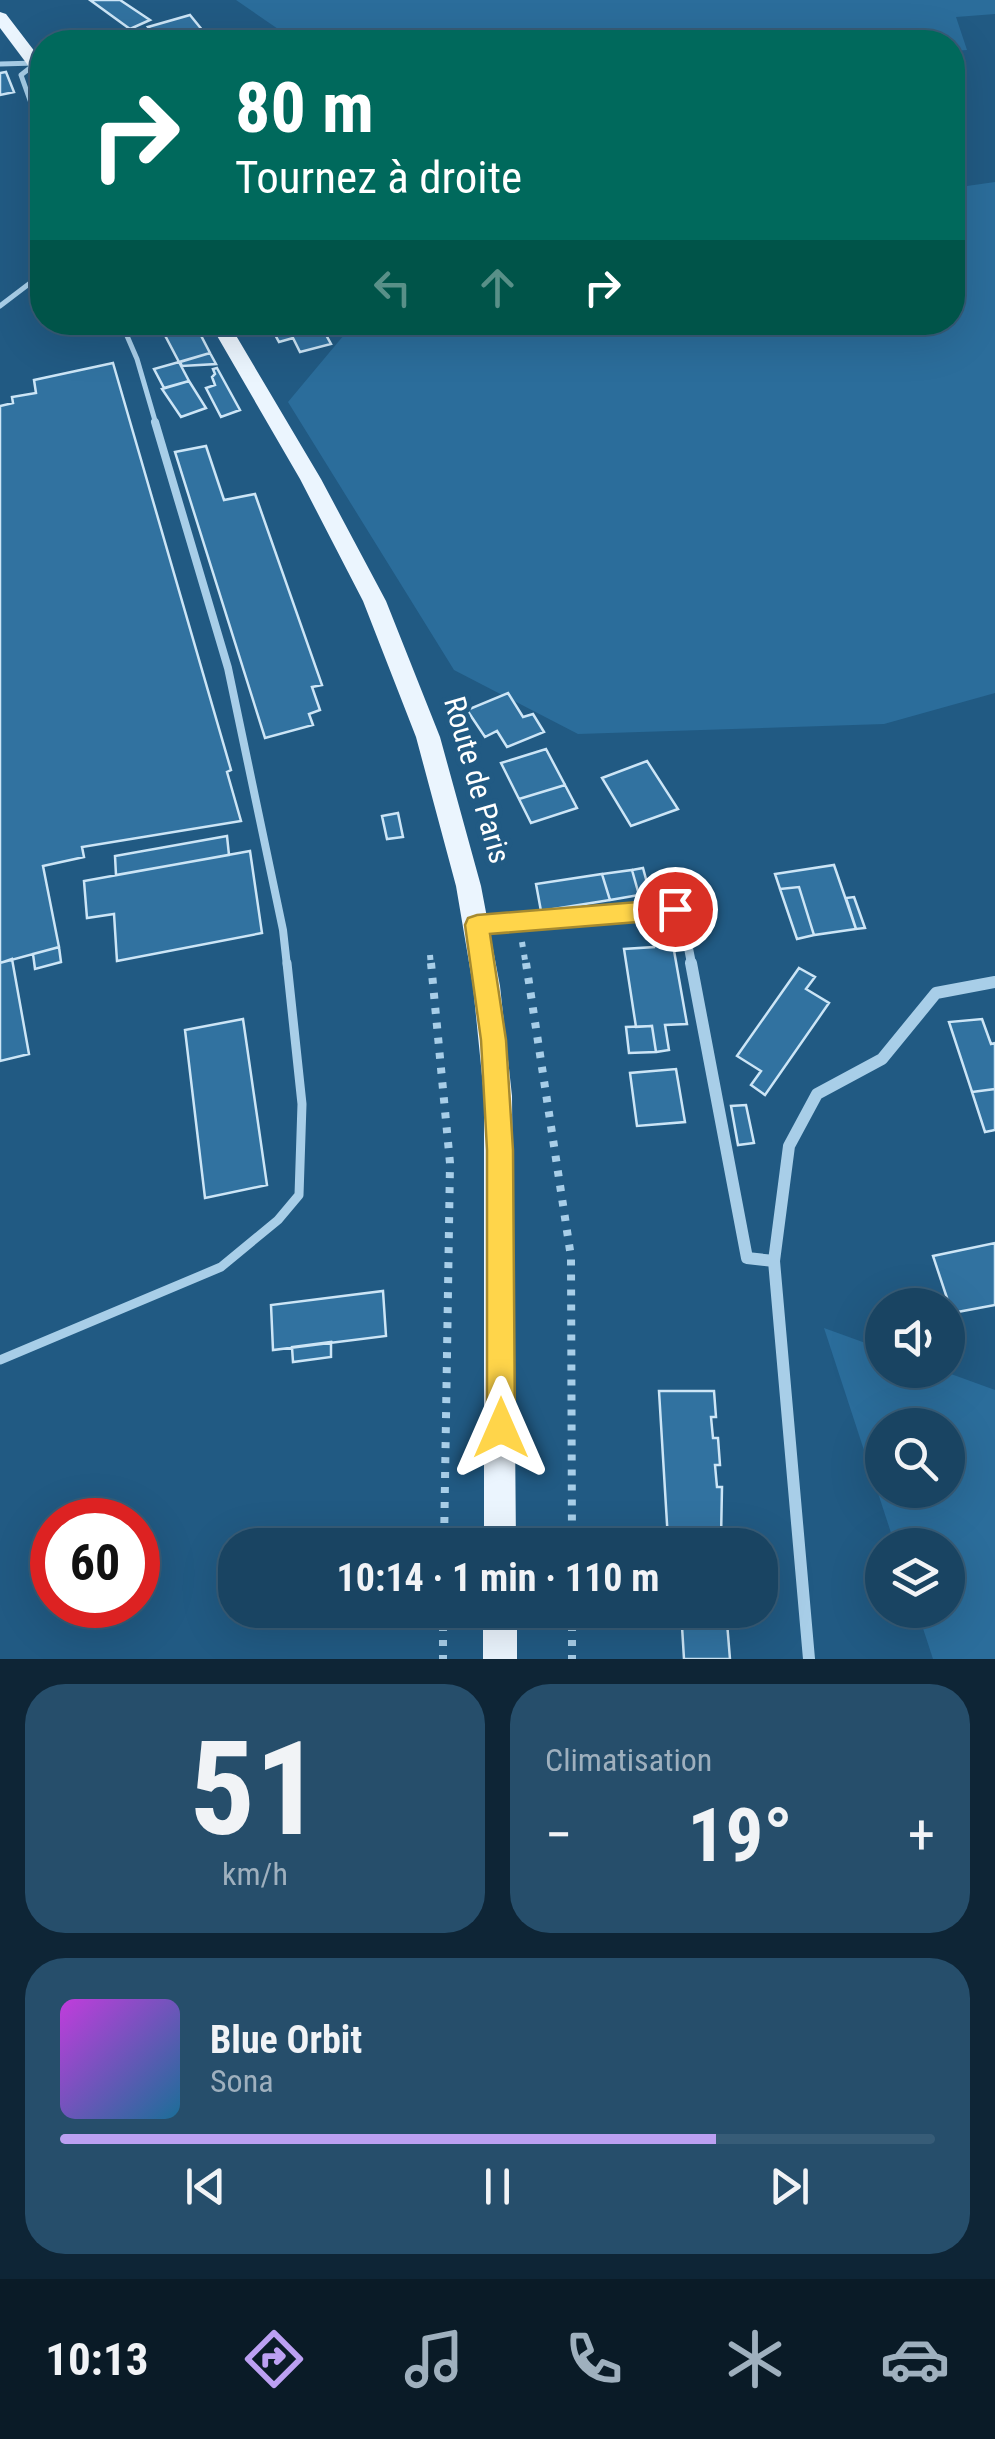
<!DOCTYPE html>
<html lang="fr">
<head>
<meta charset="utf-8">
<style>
	body { margin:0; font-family:"Roboto Condensed",sans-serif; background:#264e6b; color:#f1f3f6; height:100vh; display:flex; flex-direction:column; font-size:38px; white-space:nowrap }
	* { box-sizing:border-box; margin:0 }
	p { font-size:32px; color:#9fb0be }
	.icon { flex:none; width:55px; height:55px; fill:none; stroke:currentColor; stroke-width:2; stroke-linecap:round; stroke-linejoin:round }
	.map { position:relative; height:1659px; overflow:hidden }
	.sheet { display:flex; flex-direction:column; gap:25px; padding:25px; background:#0e2536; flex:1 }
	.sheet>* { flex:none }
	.guide { position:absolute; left:30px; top:30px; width:935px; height:305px; border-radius:40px; box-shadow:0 10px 40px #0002,0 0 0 2px #375c77; background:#00695c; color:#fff; overflow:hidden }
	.tools { position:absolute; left:865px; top:1288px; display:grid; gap:20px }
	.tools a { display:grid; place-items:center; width:100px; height:100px; border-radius:50%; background:#194462; box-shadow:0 10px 40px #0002,0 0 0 2px #375c77; font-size:50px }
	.speed { position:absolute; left:30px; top:1498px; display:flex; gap:20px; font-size:50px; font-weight:700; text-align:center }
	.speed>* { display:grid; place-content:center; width:130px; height:130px; border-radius:50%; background:#194462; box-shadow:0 10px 40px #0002,0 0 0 2px #375c77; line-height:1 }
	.speed .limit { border:15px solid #d22; background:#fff; color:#111 }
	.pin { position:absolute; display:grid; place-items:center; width:85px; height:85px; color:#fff; margin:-42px; border:5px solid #fff; border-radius:50%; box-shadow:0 2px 10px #0007 }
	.me { position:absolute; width:110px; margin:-55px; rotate:0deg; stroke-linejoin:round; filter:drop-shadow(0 0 8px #0008) }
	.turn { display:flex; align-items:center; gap:35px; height:210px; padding:0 40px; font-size:45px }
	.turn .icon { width:130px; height:130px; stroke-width:2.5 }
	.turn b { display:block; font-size:70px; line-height:85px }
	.lanes { display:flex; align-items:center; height:95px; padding:0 40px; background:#0003; justify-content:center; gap:50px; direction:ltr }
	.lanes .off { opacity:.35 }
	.big { font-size:75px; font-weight:700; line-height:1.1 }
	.sheet .card { flex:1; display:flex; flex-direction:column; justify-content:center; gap:15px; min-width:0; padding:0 35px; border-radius:40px; background:#264e6b }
	.sheet .dial { align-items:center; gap:0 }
	.dial b { font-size:130px; line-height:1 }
	.song { display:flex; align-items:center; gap:30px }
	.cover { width:120px; height:120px; border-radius:15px; background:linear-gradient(135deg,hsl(290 70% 55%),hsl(200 70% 35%)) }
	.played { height:10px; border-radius:5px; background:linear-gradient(90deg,#bca0f2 75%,#375c77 75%) }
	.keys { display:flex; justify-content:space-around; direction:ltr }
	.heat { display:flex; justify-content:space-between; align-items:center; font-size:55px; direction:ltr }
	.sheet .tiles { flex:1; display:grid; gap:25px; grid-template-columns:1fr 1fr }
	.card:last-child { grid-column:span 2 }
	.trip { position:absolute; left:218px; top:1528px; width:560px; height:100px; border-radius:40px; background:#194462; box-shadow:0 10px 40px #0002,0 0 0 2px #375c77; font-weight:700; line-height:100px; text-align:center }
	.menu { display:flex; height:160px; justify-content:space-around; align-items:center; background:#0a1b27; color:#9fb0be }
	.menu .icon { width:70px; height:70px }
	.menu .active { color:#bca0f2 }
	.menu b { font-size:45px; color:#f1f3f6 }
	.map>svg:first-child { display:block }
	.green { fill:#2b6d9b; fill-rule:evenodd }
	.building { fill:#3172a0; stroke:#cce5f6; stroke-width:2.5 }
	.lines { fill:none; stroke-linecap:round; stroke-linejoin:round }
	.path-far1 { stroke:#a8cee8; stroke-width:6; stroke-dasharray:5 8; stroke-linecap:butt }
	.path { stroke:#a8cee8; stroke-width:8; stroke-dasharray:6 9; stroke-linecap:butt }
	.service-far2 { stroke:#a8cee8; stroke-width:5 }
	.service-far1 { stroke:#a8cee8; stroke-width:8 }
	.service { stroke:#a8cee8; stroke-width:9 }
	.minor-far1 { stroke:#a8cee8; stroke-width:9 }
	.minor { stroke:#a8cee8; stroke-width:12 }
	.primary { fill:#ebf5fe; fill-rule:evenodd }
	.route { fill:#ffd54a; stroke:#a68a30; stroke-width:2.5 }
	.labels { text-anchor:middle; stroke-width:10; stroke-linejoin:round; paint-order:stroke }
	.street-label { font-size:30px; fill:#fff; stroke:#215a83 }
</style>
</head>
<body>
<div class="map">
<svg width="995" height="1659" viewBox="0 0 995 1659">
	<rect width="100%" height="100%" fill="#215a83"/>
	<!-- green -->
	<path class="green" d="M236,0H995V14L956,17L967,50L953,51L952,42H297Z
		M995,182V693L884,724L578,734L454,670L288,402L354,323L952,322L953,188Z
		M824,1328L882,1349V1370H940L995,1390V1659H933L917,1610H948V1545H895ZM882,1425H948V1490H882Z"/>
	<!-- building -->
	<path class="building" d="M90,0H120L150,20L130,29Z
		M190,15L212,42H161L148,27Z
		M6,72L14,92L0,95V73Z
		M158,322H194L210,353L179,362Z
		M299,322H329L334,330L325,333L331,344L300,352L293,338L279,342L272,329Z
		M210,353L216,364L182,366L180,362Z
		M179,362L189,381L164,388L154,369Z
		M113,363L231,770L227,772L241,821L82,847L84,857L43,866L59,947L0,963V406L13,403L12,397L36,393L34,380Z
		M217,368L240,410L221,417L206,388L215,385L212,377L215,374L213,369Z
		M189,381L206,408L181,417L162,389Z
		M206,446L224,500L255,494L322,685L312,687L320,710L309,714L313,725L265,738L175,452Z
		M508,693L523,717L533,714L544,732L507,747L497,731L485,737L467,710Z
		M546,749L565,785L519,799L501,763Z
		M647,761L678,809L631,826L602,778Z
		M565,785L577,808L531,823L519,799Z
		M398,813L403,837L387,839L382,816Z
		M227,836L229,855L116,875L115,856Z
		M250,851L262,933L117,961L114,914L87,918L84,881Z
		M834,865L856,929L814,935L799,887L780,889L775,874Z
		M643,868L650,894L639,895L632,870Z
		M632,870L639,895L610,900L602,874Z
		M602,874L610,900L541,911L536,884Z
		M799,887L814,935L797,939L780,889Z
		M854,897L865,928L856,929L846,898Z
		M653,932L679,944L673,945L687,1024L665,1025L669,1050L656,1052L652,1026L636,1027L624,949L654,947Z
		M59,947L61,962L35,969L33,954Z
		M12,959L29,1054L0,1061V963Z
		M799,968L815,977L806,989L829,1003L765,1095L751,1085L761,1071L737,1056Z
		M243,1019L267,1185L205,1198L185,1030Z
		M982,1019L991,1044L995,1043V1089L972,1092L949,1022Z
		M652,1026L656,1052L629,1053L626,1027Z
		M676,1069L685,1122L637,1126L630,1073Z
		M995,1089V1130L985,1132L972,1092Z
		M746,1105L754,1143L738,1145L731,1106Z
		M995,1243V1305L952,1313L933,1256Z
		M383,1291L386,1336L273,1350L271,1305Z
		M331,1342V1357L293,1362L292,1347Z
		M659,1391H714L716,1417H711L713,1438H718L720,1465H715L717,1487H722L721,1539L668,1540Z
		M681,1610H726L730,1659H684Z"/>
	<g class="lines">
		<!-- path-far1 -->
		<path class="path-far1" d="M522,942L526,966
			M430,955L431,966"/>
		<!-- path -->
		<path class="path" d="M431,963L450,1163L444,1545
			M526,963L571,1257L572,1545
			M443,1610V1659
			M572,1610V1659"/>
		<!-- service-far2 -->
		<path class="service-far2" d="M0,64L36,63
			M35,64L21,75L42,134
			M0,306L42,274
			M121,322L137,359L156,424"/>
		<!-- service-far1 -->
		<path class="service-far1" d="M155,422L228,668L283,930L287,966"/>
		<!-- service -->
		<path class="service" d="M0,1360L221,1267L278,1220L299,1195L302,1104L287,963"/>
		<!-- minor-far1 -->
		<path class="minor-far1" d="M478,925L675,909L682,915L692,966"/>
		<!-- minor -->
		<path class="minor" d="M691,963L747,1258L774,1261L789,1146L817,1094L882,1059L936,993L995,982
			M774,1261L809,1659"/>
		<!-- primary -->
		<path class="primary" d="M0,12L6,14L42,61V77L36,76L0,28Z
			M209,322H228L321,479L386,601L440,737L481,886L500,986L512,1096L516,1545H484V1096L473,986L456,886L416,737L363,601L300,479Z
			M483,1610H517V1659H483Z"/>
	</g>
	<!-- route -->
	<path class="route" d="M675,899L683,902L687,909L683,916L675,919L490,934L506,1040L513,1150L515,1428L511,1438L501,1442L491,1438L487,1428V1150L481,1040L465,925L468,918L477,915Z"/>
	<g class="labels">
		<!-- street labels -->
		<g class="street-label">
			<text transform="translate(477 780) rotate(74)" y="10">Route de Paris</text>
		</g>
	</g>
</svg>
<div class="tools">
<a><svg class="icon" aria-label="sound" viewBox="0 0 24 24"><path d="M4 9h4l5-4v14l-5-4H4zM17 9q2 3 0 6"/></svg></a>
<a><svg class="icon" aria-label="search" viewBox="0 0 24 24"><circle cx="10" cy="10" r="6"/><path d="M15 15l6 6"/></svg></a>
<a><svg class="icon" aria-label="layers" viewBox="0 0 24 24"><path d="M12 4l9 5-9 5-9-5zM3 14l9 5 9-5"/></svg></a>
</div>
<div class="speed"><div class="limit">60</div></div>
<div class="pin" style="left:675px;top:909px;background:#d93025"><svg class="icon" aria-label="arrive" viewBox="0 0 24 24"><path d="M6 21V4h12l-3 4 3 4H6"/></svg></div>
<svg class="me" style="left:501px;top:1428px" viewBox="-20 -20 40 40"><path d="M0-17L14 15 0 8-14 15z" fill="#ffd54a" stroke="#fff" stroke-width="4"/></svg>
<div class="trip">10:14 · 1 min · 110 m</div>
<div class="guide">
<div class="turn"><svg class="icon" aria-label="right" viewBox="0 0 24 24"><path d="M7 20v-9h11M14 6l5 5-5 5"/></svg><div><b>80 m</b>Tournez à droite</div></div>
<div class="lanes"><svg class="icon off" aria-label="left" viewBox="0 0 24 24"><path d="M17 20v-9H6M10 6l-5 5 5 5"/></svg><svg class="icon off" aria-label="ahead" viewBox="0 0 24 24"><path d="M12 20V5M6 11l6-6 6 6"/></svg><svg class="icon" aria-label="right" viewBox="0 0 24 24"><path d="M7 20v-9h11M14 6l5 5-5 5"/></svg></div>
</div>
</div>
<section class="sheet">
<div class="tiles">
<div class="card dial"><b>51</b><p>km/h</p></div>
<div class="card"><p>Climatisation</p>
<div class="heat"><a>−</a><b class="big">19°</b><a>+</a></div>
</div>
<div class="card">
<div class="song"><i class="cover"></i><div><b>Blue Orbit</b><p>Sona</p></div></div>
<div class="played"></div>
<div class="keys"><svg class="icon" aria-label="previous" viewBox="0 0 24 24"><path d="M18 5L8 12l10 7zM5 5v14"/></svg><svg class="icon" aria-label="pause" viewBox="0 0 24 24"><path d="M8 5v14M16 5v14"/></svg><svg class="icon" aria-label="next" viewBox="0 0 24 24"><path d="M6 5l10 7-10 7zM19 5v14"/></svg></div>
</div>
</div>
</section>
<nav class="menu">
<b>10:13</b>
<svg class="icon active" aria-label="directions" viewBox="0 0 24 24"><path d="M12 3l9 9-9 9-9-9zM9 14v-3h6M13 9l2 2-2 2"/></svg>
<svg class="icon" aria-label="music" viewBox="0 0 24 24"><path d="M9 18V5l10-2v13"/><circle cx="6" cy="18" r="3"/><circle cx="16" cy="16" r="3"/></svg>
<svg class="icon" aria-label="phone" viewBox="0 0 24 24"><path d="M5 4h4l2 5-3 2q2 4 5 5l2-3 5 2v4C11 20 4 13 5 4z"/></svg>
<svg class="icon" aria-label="climate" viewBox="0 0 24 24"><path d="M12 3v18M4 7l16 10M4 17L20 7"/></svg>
<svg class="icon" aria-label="car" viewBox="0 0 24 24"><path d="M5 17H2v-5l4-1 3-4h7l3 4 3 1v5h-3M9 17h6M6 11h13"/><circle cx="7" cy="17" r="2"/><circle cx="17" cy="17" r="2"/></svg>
</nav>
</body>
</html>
